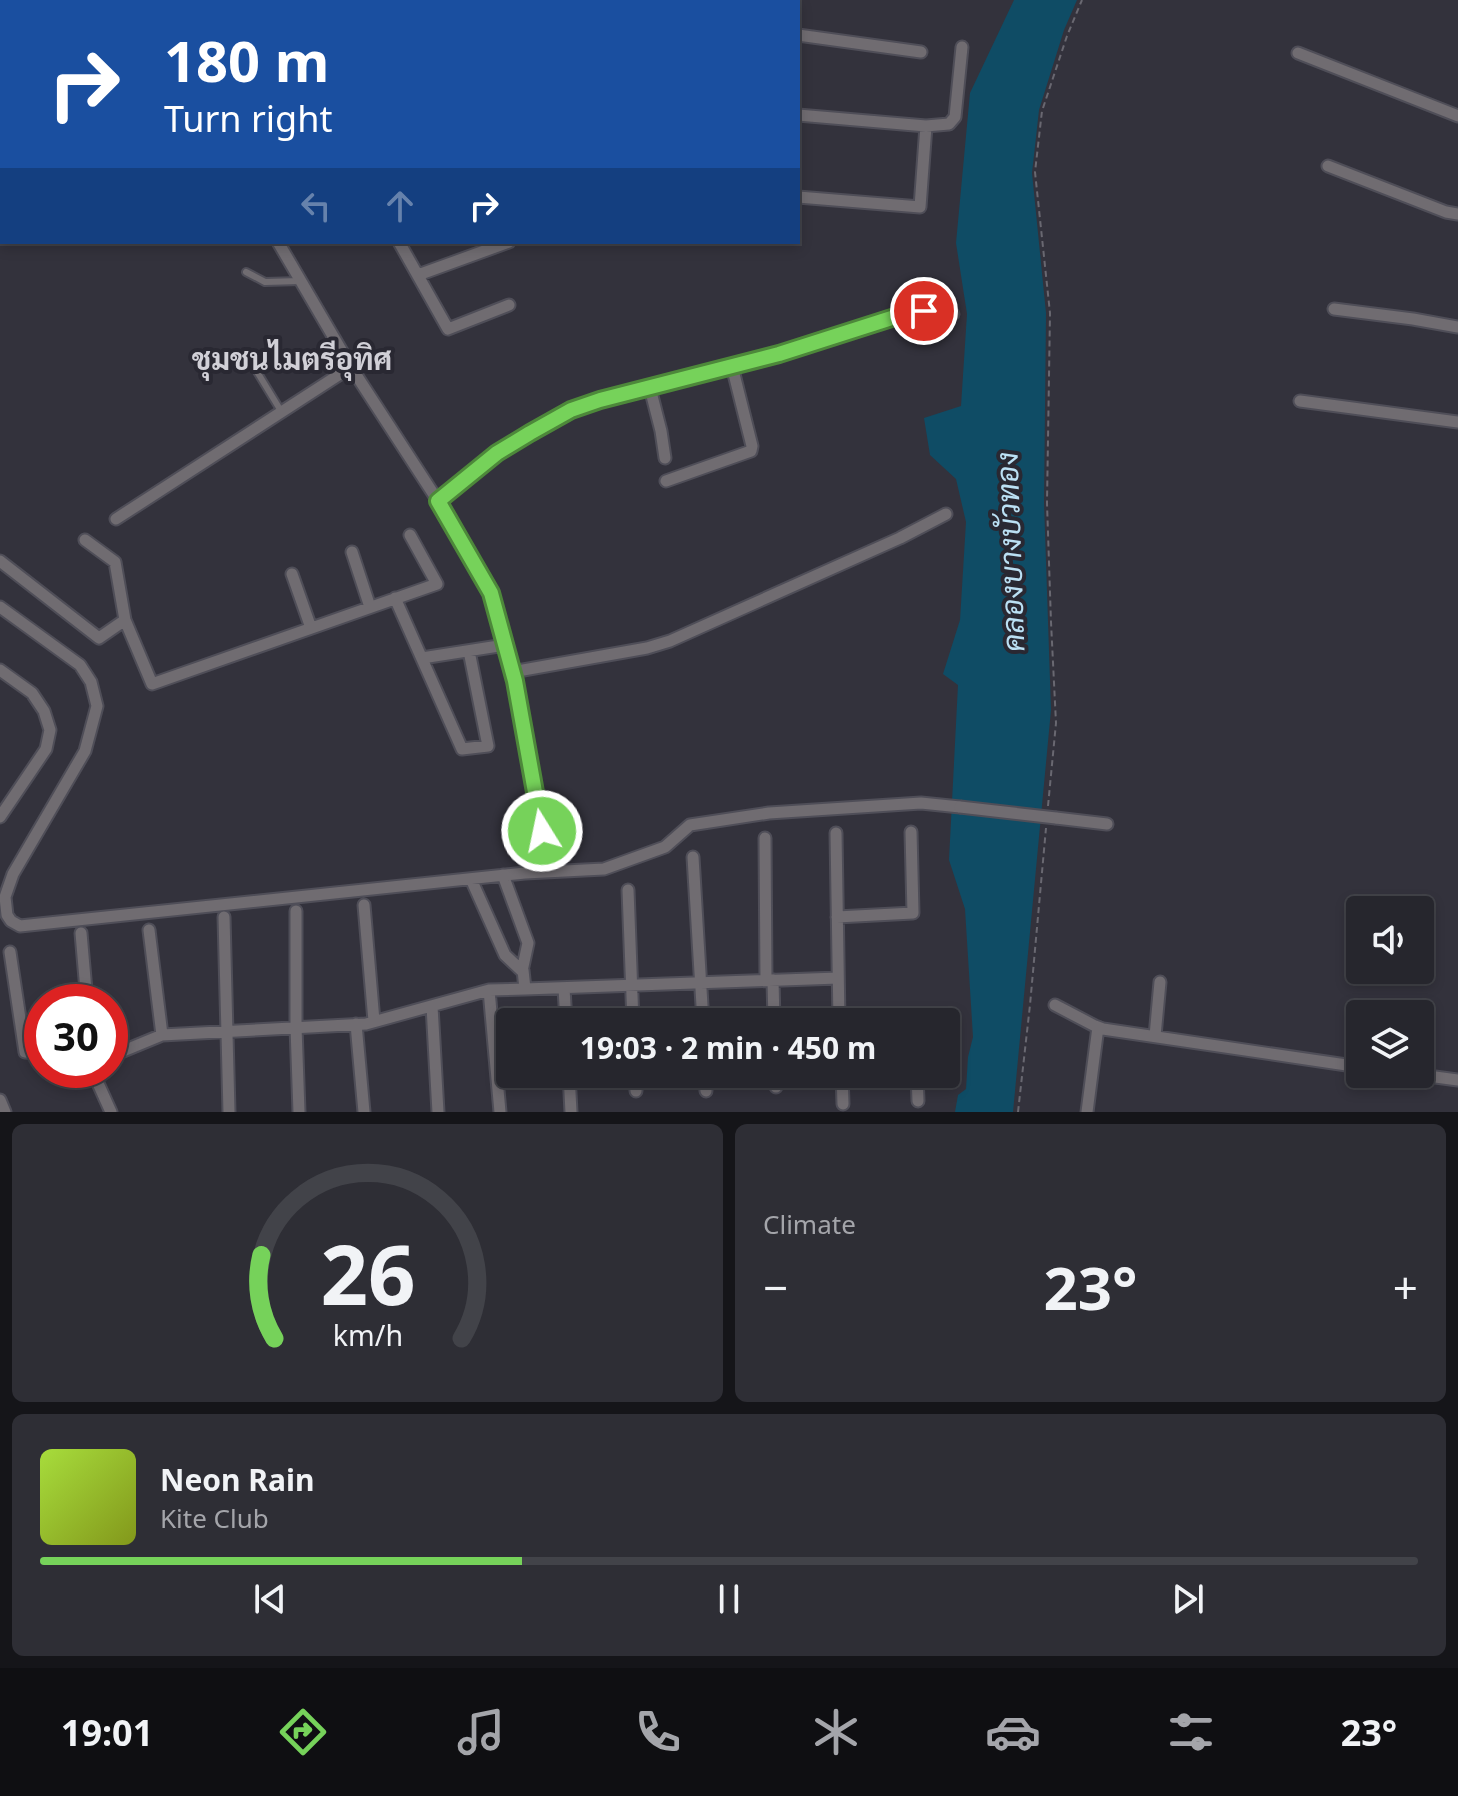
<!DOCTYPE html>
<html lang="en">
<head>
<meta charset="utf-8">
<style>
	body { margin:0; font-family:"Noto Sans",Sarabun,sans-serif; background:#2e2e35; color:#f1f3f6; height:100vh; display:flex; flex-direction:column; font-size:30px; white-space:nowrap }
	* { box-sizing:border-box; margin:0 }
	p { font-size:26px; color:#a4a5aa }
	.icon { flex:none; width:44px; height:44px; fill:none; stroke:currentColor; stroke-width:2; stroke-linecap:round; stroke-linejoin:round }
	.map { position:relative; height:1112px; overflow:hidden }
	.panel { display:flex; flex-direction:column; gap:12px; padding:12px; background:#151519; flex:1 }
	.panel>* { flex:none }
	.banner { position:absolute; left:0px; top:0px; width:800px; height:244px; box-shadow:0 4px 12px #0003,0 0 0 2px #424349; background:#1a4fa0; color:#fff; overflow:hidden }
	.buttons { position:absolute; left:1346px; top:896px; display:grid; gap:16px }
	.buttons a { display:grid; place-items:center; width:88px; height:88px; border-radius:8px; background:#26262d; box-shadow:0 4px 12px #0003,0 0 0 2px #424349; font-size:40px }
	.speed { position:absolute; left:24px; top:984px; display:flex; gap:16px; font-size:40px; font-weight:700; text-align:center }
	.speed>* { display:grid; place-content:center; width:104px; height:104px; border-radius:50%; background:#26262d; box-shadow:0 4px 12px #0003,0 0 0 2px #424349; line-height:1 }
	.speed .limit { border:12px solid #d22; background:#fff; color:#111 }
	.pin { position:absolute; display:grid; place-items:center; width:68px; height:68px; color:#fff; margin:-34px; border:4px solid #fff; border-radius:50%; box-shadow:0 2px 8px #0007 }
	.me { position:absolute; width:88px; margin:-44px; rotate:350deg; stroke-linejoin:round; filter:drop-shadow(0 0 6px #0008) }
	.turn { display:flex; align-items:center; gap:28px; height:168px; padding:0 32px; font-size:36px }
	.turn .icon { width:104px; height:104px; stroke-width:2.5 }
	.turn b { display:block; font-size:56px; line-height:68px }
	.lanes { display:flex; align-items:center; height:76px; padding:0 32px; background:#0003; justify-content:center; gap:40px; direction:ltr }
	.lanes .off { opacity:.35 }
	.big { font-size:60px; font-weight:700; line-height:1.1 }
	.panel .widget { flex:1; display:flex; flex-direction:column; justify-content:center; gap:12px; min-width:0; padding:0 28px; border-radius:12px; background:#2e2e35 }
	.panel .dial { align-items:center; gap:0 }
	.dial svg { height:208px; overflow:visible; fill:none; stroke:#424349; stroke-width:7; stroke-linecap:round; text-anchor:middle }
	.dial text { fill:#f1f3f6; stroke:none }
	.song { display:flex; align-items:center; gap:24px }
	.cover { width:96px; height:96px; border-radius:12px; background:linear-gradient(135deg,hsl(80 70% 55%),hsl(70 70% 35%)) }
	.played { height:8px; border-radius:4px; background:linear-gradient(90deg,#76d25a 35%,#424349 35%) }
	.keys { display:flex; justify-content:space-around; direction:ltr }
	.heat { display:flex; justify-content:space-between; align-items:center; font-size:44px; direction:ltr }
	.panel .tiles { flex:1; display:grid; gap:12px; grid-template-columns:1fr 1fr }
	.widget:last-child { grid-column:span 2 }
	.trip { position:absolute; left:496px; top:1008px; width:464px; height:80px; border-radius:8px; background:#26262d; box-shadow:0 4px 12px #0003,0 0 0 2px #424349; font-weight:700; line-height:80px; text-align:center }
	.tab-bar { display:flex; height:128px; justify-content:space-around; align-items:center; background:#0f0f12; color:#a4a5aa }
	.tab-bar .icon { width:56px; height:56px }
	.tab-bar .active { color:#76d25a }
	.tab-bar b { font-size:36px; color:#f1f3f6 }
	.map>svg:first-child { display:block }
	.water { fill:#0f4c65 }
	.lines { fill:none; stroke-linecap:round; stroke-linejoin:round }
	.lane-casing { stroke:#4f4e58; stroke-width:10 }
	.street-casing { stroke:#4f4e58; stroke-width:15 }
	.secondary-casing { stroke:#4f4e58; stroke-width:20 }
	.path { stroke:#696871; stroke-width:2; stroke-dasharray:6 4; stroke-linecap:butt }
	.lane { stroke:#706c71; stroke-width:6 }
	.street { stroke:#706c71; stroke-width:11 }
	.secondary { stroke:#928c93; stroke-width:16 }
	.street-bridge-casing { stroke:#4f4e58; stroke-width:15; stroke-linecap:butt }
	.street-bridge { stroke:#706c71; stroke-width:11 }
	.route-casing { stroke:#4d883a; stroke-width:20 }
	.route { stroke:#76d25a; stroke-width:14 }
	.labels { text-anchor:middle; stroke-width:8; stroke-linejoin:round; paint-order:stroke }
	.neighbourhood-label { font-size:30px; font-weight:bold; fill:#d1d0d7; stroke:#292832 }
	.water-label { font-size:30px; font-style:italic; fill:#bbe0f4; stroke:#292832 }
</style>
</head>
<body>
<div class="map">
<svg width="1458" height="1112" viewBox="0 0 1458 1112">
	<rect width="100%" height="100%" fill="#33323c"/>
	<!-- water -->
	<path class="water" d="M1014,0H1077L1064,30L1039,110L1032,173L1046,313L1044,503L1051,710L1013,1112H955L958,1095L966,1089L968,1057L973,1037L965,909L949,860L958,685L943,674L960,620L966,522L956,479L930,455L924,418L961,406L967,314L956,243L970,93Z"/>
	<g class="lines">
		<defs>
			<path id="lane" d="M473,0L475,2
				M577,2L578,0
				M246,272L265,282L300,281
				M256,370L281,411"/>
			<path id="street" d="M239,0L241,2
				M342,0L344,2
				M798,35L921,52
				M1298,53L1458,116
				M798,115L926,126L949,124L955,117L962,47
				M1328,166L1446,212L1458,214
				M798,197L920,207L926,126
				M278,242L351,367L438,501L491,593L515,681L542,831
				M399,242L448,329L509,305
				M418,275L509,242
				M1334,309L1413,319L1458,327
				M650,388L661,431L665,458
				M1300,401L1458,422
				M666,481L751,451L752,446L732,366
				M438,501L497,453L530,433L571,410L600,400L779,354L909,313L924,311L953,314
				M116,519L351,367
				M352,552L370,607
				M0,561L99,638L125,620L115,562L85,540
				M292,574L311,628
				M395,598L462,749L488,746L469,651
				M0,607L80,665L91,682L97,706L85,751L13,874L5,897L7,915L11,921L20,926L525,873L604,869L665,847L690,825L769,813L921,803L960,807
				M125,620L152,684L437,584L410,535
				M422,658L505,645
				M0,670L32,693L44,711L50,730L46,749L0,817
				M512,672L647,648L670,641L900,538L946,514
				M1056,818L1107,824
				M836,833L839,1022
				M765,838L766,980
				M693,857L703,1022
				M471,879L505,955L522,971L528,943L503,875
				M628,890L633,1022
				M364,905L374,1021
				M296,911V1027L299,1112
				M224,917L229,1112
				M837,917L913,913L911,832
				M149,930L162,1035
				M81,933L87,1002
				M10,952L25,1052L42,1053
				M523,970L525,989L838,978
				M773,980L774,1022
				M564,988L566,1022
				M489,990L500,1112
				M1055,1005L1095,1026L1103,1029L1360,1067
				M432,1006L438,1112
				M356,1024L364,1112
				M1155,1036L1160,982
				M110,1054H116L162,1035L366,1024L489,990L525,989
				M92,1070L111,1112
				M569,1074L571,1112
				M636,1074V1091
				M705,1074L706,1091
				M776,1074V1087
				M842,1074L843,1104
				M917,1074L918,1101
				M1413,1074L1458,1080
				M0,1100L5,1112
				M1087,1112L1098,1027"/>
			<path id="secondary" d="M141,2L144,0
				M182,2L185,0
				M0,115L2,113
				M0,150L2,148"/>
		</defs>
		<!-- lane casing -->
		<use href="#lane" class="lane-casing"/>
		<!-- street casing -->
		<use href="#street" class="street-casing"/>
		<!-- secondary casing -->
		<use href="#secondary" class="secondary-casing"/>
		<!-- path -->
		<path class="path" d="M1048,806L1056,723L1051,622L1047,503L1050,313L1035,172L1042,111L1067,36L1082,0
			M1018,1112L1030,1005L1046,828"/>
		<!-- lane -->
		<use href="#lane" class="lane"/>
		<!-- street -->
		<use href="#street" class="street"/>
		<!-- secondary -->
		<use href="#secondary" class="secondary"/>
		<defs>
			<path id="street-bridge" d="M960,807L1056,818"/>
		</defs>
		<!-- street-bridge casing -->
		<use href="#street-bridge" class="street-bridge-casing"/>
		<!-- street-bridge -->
		<use href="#street-bridge" class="street-bridge"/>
	</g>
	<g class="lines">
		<defs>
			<path id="route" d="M542,831L515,681L491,593L438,501L497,453L530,433L571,410L600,400L779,354L901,315L924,311"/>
		</defs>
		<!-- route casing -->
		<use href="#route" class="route-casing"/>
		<!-- route -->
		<use href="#route" class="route"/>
	</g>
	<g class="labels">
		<!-- neighbourhood labels -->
		<g class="neighbourhood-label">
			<text x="292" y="370">ชุมชนไมตรีอุทิศ</text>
		</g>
		<!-- water labels -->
		<g class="water-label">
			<text transform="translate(1011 552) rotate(-92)" y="10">คลองบางบัวทอง</text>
		</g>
	</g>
</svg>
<div class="buttons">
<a><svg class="icon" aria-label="sound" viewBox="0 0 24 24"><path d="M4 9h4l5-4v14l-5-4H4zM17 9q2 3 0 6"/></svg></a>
<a><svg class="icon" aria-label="layers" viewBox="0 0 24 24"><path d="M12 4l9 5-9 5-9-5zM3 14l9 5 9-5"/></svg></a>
</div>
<div class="speed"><div class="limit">30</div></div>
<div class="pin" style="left:924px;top:311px;background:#d93025"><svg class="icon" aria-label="arrive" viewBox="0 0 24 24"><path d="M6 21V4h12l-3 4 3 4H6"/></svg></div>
<svg class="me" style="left:542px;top:831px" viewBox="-20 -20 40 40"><circle r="17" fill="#76d25a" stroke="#fff" stroke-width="3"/><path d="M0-11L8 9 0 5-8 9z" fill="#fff"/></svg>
<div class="trip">19:03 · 2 min · 450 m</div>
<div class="banner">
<div class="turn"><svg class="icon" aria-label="right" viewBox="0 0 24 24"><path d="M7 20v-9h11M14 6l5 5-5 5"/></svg><div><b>180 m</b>Turn right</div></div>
<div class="lanes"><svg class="icon off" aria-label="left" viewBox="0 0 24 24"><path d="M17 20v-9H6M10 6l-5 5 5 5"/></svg><svg class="icon off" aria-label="ahead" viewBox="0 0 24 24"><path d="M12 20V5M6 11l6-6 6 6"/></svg><svg class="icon" aria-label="right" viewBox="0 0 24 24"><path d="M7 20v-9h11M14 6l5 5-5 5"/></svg></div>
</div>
</div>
<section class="panel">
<div class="tiles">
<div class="widget dial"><svg viewBox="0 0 100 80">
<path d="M14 69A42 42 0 1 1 86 69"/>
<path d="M14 69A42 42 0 0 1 9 37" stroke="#76d25a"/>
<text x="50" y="56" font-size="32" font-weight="700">26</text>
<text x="50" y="72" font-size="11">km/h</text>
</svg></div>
<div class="widget"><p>Climate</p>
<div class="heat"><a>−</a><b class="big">23°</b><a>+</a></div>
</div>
<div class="widget">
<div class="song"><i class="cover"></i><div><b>Neon Rain</b><p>Kite Club</p></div></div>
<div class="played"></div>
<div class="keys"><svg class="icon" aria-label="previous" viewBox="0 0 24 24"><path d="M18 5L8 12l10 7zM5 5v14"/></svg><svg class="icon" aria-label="pause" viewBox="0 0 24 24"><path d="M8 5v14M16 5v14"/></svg><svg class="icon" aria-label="next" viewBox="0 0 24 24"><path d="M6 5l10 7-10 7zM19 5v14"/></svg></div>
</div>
</div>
</section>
<nav class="tab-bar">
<b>19:01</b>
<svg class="icon active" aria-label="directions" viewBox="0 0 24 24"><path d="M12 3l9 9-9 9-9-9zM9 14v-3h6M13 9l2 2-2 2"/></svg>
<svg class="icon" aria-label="music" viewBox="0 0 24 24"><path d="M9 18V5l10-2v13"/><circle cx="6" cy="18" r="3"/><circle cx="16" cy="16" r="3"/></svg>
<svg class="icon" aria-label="phone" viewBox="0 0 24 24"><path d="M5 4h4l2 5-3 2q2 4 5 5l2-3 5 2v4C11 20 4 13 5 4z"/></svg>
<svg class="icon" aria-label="climate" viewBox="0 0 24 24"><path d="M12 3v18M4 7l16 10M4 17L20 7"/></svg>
<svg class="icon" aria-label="car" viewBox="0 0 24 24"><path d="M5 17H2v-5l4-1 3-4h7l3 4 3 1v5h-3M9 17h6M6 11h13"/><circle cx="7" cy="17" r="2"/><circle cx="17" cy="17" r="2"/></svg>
<svg class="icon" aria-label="filters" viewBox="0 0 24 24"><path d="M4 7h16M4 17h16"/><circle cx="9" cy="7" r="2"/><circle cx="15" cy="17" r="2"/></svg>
<b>23°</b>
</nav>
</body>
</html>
